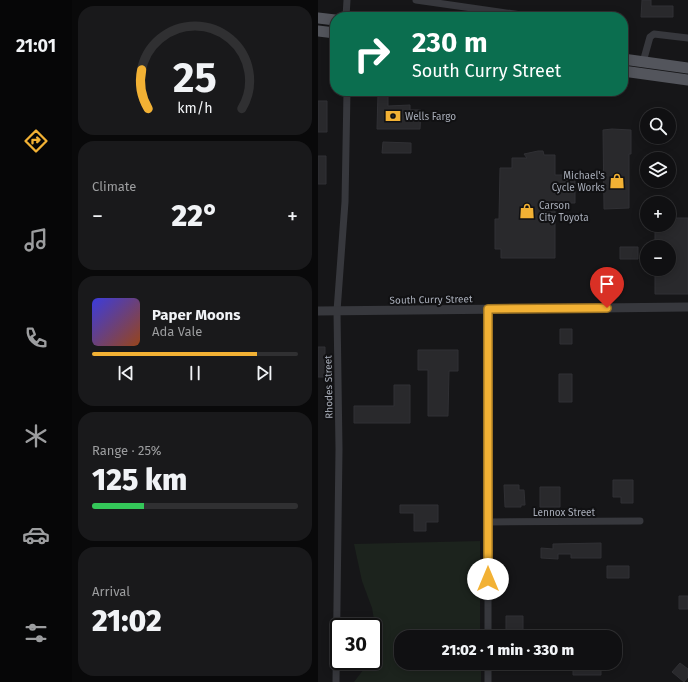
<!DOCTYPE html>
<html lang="en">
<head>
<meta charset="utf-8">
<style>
	body { margin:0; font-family:"Fira Sans",sans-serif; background:#19191b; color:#f1f3f6; height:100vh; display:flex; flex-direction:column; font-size:15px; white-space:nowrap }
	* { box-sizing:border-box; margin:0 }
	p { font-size:13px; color:#9c9d9f }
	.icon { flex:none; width:22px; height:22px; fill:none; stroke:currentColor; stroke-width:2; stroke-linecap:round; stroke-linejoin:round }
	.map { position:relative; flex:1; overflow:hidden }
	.details { display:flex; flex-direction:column; gap:6px; padding:6px; background:#09090a; width:246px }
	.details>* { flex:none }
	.top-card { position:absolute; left:12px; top:12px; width:298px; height:84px; border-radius:16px; box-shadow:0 2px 10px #0003,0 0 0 1px #303032; background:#0b6e4f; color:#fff; overflow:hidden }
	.tools { position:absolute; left:322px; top:108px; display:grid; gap:8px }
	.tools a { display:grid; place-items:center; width:36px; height:36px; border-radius:50%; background:#101012; box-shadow:0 2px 10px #0003,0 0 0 1px #303032; font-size:20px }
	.speed { position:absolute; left:12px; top:618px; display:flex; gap:8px; font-size:20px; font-weight:700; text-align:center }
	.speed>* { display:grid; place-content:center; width:52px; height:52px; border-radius:50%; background:#101012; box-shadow:0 2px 10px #0003,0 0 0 1px #303032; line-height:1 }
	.speed .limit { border:2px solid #111; border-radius:6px; background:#fff; color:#111 }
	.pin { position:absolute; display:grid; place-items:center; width:34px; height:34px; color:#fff; margin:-41px -17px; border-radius:50% 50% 50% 0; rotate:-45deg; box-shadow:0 0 4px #0007 }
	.pin .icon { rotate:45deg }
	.me { position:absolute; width:44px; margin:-22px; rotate:0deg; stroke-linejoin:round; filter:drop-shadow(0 0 3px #0008) }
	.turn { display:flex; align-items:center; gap:14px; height:84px; padding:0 16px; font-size:18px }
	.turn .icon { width:52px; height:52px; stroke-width:2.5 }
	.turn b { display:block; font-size:28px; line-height:34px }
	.big { font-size:30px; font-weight:800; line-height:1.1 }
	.details .widget { flex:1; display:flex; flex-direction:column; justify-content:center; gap:6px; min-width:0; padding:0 14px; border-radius:16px; background:#19191b }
	.details .dial { align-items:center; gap:0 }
	.dial svg { height:104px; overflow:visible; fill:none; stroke:#303032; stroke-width:7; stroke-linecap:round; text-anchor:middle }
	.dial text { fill:#f1f3f6; stroke:none }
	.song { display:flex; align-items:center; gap:12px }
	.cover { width:48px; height:48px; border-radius:6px; background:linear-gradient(135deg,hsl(240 70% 55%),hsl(20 70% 35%)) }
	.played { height:4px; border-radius:2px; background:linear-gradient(90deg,#f2b134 80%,#303032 80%) }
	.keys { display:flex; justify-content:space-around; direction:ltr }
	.heat { display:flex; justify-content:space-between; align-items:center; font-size:22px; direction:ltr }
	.charge { height:6px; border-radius:3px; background:linear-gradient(90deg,#34c759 25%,#303032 0) }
	.trip { position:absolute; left:76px; top:630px; width:228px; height:40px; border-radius:16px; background:#101012; box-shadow:0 2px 10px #0003,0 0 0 1px #303032; font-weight:800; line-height:40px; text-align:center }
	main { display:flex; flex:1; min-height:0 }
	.dock { display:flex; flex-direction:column; width:72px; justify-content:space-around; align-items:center; background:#060607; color:#9c9d9f }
	.dock .icon { width:28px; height:28px }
	.dock .current { color:#f2b134 }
	.dock b { font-size:18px; color:#f1f3f6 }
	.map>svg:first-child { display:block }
	.green { fill:#1c231d }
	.building { fill:#29292c; stroke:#303034 }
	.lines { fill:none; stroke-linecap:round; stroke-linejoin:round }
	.minor { stroke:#37383d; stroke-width:7 }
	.tertiary { stroke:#37383d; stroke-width:9 }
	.primary { stroke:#53555c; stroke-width:11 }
	.route-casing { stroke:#9d7322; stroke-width:10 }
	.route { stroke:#f2b134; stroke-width:7 }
	.labels { text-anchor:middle; stroke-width:4; stroke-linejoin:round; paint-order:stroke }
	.poi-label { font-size:10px; fill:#a8adb8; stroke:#111113; text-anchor:start }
	.street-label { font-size:10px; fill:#a8adb8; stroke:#111113 }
</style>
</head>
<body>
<main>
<nav class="dock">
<b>21:01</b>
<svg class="icon current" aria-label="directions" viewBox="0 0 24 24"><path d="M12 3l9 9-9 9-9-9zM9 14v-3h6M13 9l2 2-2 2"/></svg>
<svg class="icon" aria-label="music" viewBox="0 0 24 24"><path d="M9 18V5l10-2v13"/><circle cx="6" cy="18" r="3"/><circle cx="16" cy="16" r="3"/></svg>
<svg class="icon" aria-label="phone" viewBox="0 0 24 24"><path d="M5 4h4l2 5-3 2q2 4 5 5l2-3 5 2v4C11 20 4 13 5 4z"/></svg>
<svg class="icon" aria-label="climate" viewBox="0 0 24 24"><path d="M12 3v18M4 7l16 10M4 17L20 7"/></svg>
<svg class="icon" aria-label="car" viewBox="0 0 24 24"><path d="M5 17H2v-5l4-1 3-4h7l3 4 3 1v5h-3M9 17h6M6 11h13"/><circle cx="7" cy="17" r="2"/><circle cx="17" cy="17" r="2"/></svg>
<svg class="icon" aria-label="filters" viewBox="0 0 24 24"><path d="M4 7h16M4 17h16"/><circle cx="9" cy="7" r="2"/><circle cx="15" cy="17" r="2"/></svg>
</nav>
<section class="details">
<div class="widget dial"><svg viewBox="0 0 100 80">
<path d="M14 69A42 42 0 1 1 86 69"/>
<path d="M14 69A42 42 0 0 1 9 39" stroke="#f2b134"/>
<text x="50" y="56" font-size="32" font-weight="700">25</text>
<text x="50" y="72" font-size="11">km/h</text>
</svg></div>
<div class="widget"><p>Climate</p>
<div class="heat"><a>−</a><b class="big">22°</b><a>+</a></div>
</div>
<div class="widget">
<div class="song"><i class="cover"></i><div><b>Paper Moons</b><p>Ada Vale</p></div></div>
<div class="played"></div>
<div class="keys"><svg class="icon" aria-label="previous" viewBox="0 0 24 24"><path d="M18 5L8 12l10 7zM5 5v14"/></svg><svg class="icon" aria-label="pause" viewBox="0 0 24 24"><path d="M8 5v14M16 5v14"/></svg><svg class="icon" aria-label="next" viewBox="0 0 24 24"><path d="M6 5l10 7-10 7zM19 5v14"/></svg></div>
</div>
<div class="widget"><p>Range · 25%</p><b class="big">125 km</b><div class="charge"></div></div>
<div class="widget"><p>Arrival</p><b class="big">21:02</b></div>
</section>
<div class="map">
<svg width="370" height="682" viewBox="0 0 370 682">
	<rect width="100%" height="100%" fill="#161618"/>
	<!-- green -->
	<path class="green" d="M162,541V637H83V663H163V682H36L52,661H55L58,631L54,608L44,581L36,544Z"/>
	<!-- building -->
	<path class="building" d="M324,0H333V6H355V17H323Z
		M60,93H70V106L92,105V110H103L102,129H59Z
		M0,101H9V132H0Z
		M294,129L313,130V154H311V208L286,209L285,130Z
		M65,142L93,143V153H64Z
		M220,151H225L226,155H237V175H257V203H237V258H183V249H177V219H181L182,168H194V158H209L206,154Z
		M0,156H8V184H0Z
		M351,218H370V294H337V269H351V247H337V225H351Z
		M302,247H320V259H302Z
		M242,329H254V344H242Z
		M0,347H7V377H0Z
		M100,350H140V371H131L130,416H110V370H100Z
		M241,374H254V402H241Z
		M76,385H92V423H36V406H76Z
		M295,480H315V503H303V497H295Z
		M186,485H201V490H206L207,505H203V507H187Z
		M222,487H242V507H222Z
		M82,505H120V522H108V531H96V513H82Z
		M283,543V558H253V554H240V559L223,558V548L235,549V544Z
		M289,566H311V578H289Z
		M361,596H370V609H361Z
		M188,616H205V635H188Z
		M362,663L370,669V677L366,682L354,672Z
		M255,666H283V675H255Z"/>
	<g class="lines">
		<!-- minor -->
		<path class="minor" d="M98,0L217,17
			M28,17L29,0
			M325,62L332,37L336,34L370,38
			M170,522L322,521
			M170,637V309
			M18,682L21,449L19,311L27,202L29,91
			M170,682V663"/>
		<!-- tertiary -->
		<path class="tertiary" d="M0,311L370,307"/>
		<!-- primary -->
		<path class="primary" d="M0,18L17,20
			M0,31L17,33
			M305,59L370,68
			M305,71L370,80"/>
	</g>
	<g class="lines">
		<defs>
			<path id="route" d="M170,579V309L289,308"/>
		</defs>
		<!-- route casing -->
		<use href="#route" class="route-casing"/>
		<!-- route -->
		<use href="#route" class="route"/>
	</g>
	<!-- icons -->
	<defs>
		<symbol id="bank-bare" viewBox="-9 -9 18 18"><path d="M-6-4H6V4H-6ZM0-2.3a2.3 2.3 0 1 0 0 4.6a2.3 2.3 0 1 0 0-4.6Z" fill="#f2b134" stroke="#111113" stroke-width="2.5" paint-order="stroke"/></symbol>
		<symbol id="shop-bare" viewBox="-9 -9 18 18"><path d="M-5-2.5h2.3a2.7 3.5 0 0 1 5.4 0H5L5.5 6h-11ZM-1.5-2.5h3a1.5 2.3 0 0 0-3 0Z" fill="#f2b134" stroke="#111113" stroke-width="2.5" paint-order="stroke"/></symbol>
	</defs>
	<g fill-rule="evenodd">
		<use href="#bank-bare" x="64" y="105" width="22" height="22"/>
		<use href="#shop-bare" x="288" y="170" width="22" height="22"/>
		<use href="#shop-bare" x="198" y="200" width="22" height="22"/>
	</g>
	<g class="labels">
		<!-- poi labels -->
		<g class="poi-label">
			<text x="87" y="120">Wells Fargo</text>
			<text x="287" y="179" text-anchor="end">Michael's<tspan x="287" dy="12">Cycle Works</tspan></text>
			<text x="221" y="209">Carson<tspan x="221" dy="12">City Toyota</tspan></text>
		</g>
		<!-- street labels -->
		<g class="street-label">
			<text transform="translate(113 299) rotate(-1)" y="4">South Curry Street</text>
			<text transform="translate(10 387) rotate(-91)" y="4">Rhodes Street</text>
			<text x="246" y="516">Lennox Street</text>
		</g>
	</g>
</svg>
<div class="tools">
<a><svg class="icon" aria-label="search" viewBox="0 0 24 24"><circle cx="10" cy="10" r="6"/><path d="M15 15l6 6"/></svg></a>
<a><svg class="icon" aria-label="layers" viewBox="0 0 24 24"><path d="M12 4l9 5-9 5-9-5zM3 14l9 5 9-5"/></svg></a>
<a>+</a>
<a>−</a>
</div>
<div class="speed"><div class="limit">30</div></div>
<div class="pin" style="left:289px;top:308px;background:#d93025"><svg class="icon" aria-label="arrive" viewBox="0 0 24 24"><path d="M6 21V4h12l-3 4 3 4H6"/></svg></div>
<svg class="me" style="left:170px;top:579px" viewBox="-20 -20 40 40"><circle r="19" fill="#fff"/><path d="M0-13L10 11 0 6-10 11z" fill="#f2b134"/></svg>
<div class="trip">21:02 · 1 min · 330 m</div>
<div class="top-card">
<div class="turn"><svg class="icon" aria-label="right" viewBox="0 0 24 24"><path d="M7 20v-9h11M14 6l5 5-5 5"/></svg><div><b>230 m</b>South Curry Street</div></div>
</div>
</div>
</main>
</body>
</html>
